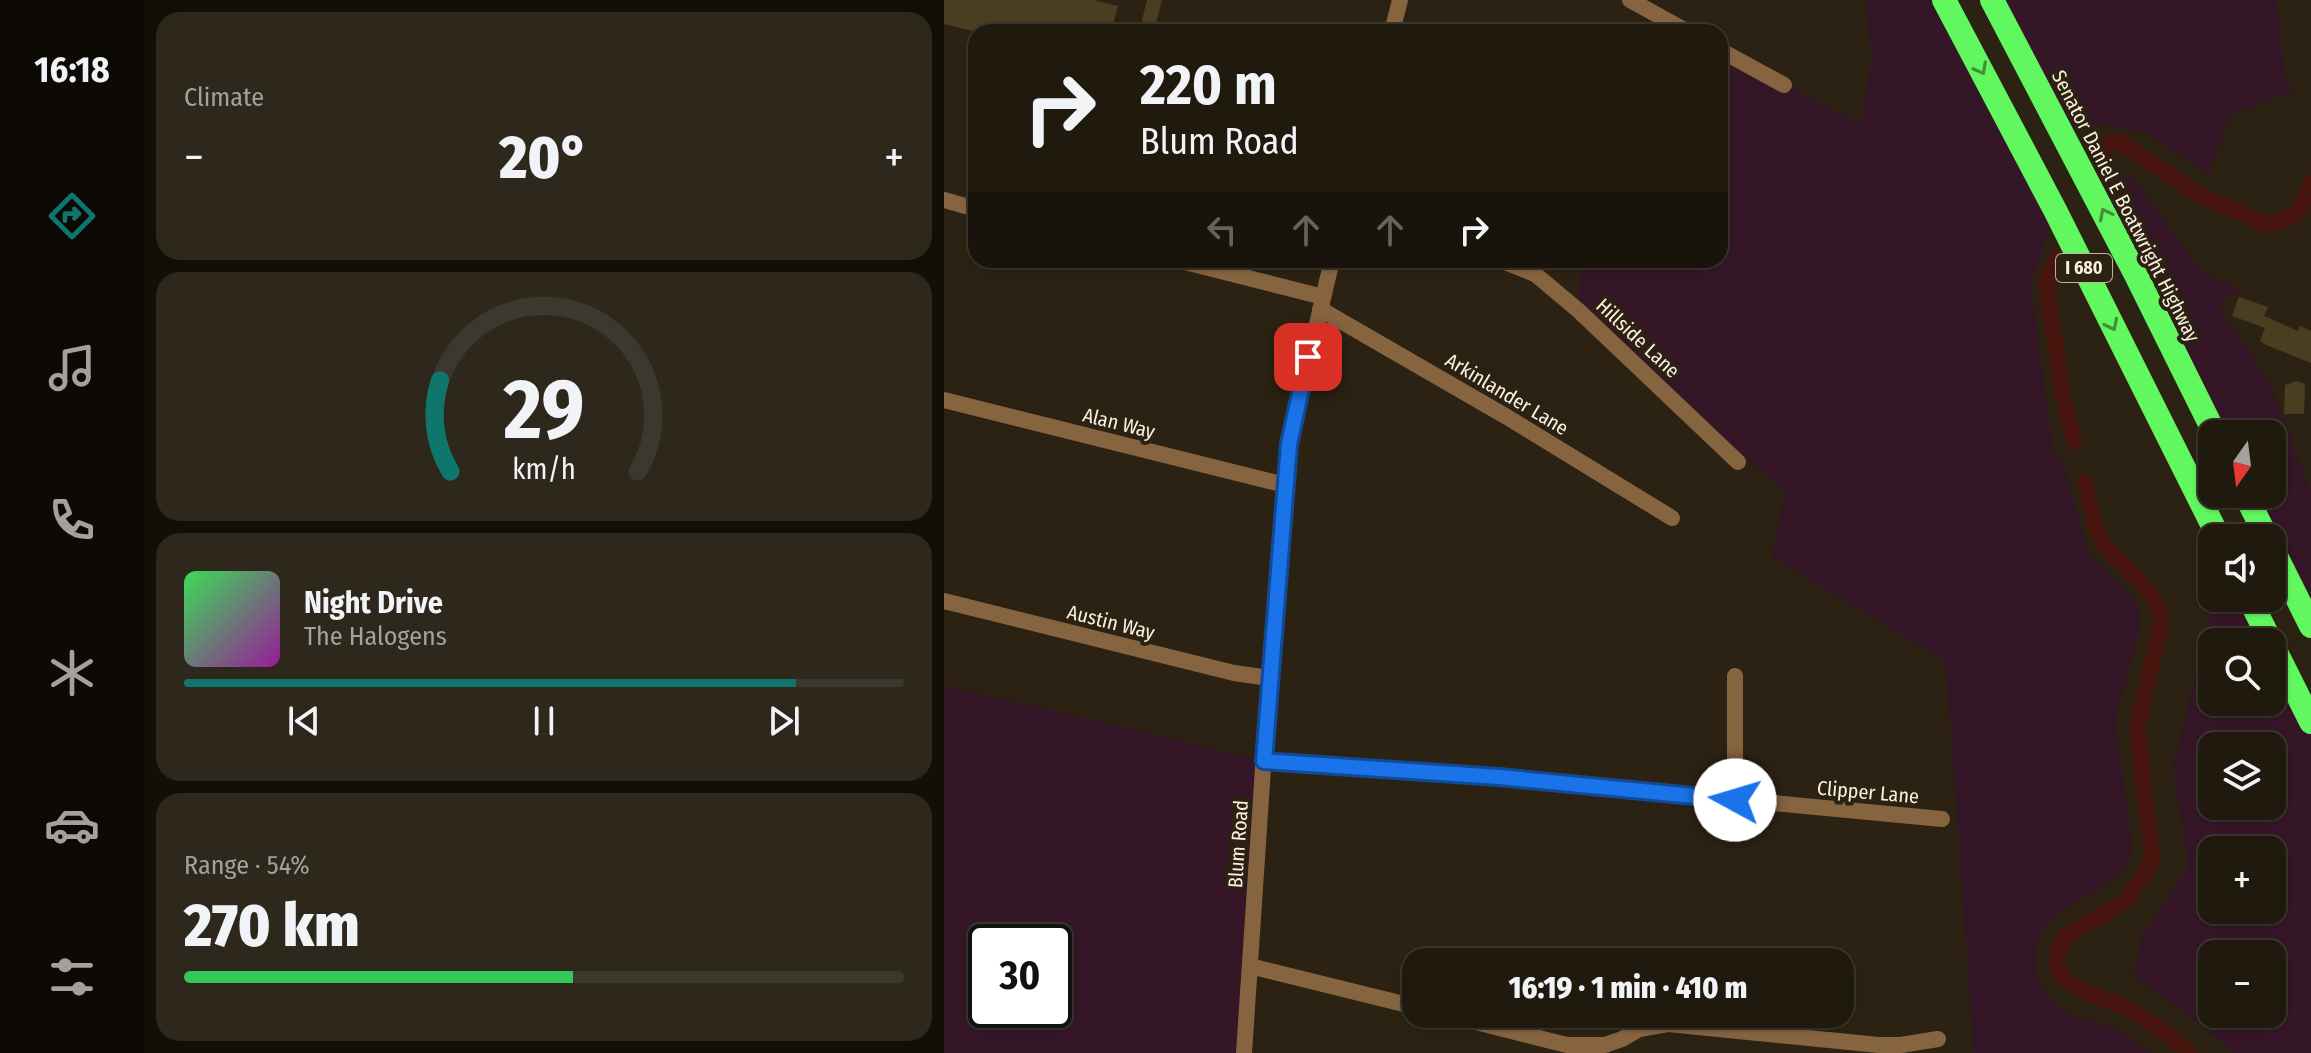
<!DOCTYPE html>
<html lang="en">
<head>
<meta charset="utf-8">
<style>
	body { margin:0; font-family:"Fira Sans Condensed",sans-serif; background:#2d271c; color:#f1f3f6; height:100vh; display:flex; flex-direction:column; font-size:30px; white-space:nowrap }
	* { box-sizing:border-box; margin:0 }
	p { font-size:26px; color:#a2a19e }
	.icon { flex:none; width:44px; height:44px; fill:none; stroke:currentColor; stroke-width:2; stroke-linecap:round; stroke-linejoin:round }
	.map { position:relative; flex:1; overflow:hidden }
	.side { display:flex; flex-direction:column; gap:12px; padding:12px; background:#120e08; width:800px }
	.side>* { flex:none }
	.hud { position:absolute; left:24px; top:24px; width:760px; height:244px; border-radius:24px; box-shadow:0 2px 6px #0004,0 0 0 2px #3d382e; background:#201a0e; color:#f1f3f6; overflow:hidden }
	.needle { width:52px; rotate:194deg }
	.buttons { position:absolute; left:1254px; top:420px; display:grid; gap:16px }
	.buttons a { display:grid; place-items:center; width:88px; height:88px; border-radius:16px; background:#201a0e; box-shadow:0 2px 6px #0004,0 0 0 2px #3d382e; font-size:40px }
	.speed { position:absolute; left:24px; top:924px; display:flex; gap:16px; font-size:40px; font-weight:700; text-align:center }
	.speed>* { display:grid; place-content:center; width:104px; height:104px; border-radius:50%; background:#201a0e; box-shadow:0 2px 6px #0004,0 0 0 2px #3d382e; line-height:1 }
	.speed .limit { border:4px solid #111; border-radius:12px; background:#fff; color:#111 }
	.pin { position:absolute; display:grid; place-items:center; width:68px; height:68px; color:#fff; margin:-34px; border-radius:16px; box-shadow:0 4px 12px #0006 }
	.me { position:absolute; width:88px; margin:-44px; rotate:276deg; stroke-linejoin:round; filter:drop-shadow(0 0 6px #0008) }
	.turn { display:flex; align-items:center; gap:28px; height:168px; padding:0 40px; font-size:36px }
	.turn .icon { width:104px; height:104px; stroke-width:2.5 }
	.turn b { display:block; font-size:56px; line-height:68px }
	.lanes { display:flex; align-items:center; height:76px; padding:0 40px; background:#0003; justify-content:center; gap:40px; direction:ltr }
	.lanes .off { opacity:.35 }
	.big { font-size:60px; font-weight:800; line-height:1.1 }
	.side .card { flex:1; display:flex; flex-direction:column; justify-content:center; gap:12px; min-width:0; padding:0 28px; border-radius:24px; background:#2d271c }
	.side .dial { align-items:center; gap:0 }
	.dial svg { height:208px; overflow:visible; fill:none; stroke:#3d382e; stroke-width:7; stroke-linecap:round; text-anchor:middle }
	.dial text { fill:#f1f3f6; stroke:none }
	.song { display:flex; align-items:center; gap:24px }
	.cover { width:96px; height:96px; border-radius:12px; background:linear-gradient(135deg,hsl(130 70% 55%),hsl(300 70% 35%)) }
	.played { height:8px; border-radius:4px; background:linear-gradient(90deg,#0f766e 85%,#3d382e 85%) }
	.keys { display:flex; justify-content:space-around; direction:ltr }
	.heat { display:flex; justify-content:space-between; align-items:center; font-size:44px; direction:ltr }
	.charge { height:12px; border-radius:6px; background:linear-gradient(90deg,#34c759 54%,#3d382e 0) }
	.trip { position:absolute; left:458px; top:948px; width:452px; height:80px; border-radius:24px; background:#201a0e; box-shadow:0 2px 6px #0004,0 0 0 2px #3d382e; font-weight:800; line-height:80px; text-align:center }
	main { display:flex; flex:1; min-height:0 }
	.tab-bar { display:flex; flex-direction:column; width:144px; justify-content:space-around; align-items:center; background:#0d0a06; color:#a2a19e }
	.tab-bar .icon { width:56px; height:56px }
	.tab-bar .selected { color:#0f766e }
	.tab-bar b { font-size:36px; color:#f1f3f6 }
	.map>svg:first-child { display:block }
	.green { fill:#341627; fill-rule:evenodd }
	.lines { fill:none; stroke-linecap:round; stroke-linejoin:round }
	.canal { stroke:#48140e; stroke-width:16 }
	.building { fill:#4b3d20 }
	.street { stroke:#876440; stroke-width:16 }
	.highway { stroke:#61f75f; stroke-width:24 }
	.oneway { stroke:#468c39 }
	.route-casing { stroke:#114b97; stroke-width:20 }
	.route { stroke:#1a73e8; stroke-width:14 }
	.labels { text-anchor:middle; stroke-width:8; stroke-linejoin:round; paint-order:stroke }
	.shield { fill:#2b2213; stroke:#beb2a1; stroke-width:2 }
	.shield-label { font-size:18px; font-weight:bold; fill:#fdf0de }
	.street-label { font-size:20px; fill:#fdf0de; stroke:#2b2213 }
</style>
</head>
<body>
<main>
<nav class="tab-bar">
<b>16:18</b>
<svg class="icon selected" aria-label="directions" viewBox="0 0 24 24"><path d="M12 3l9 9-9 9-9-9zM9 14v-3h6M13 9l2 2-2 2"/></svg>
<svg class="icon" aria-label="music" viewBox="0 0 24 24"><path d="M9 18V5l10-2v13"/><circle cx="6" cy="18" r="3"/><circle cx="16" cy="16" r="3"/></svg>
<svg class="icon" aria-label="phone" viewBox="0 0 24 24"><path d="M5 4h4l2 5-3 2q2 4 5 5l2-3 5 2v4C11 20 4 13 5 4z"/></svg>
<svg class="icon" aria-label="climate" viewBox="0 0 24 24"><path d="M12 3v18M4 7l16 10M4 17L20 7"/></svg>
<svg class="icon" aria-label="car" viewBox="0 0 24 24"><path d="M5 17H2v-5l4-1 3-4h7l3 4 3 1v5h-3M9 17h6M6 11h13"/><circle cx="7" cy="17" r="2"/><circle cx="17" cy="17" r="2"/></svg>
<svg class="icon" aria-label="filters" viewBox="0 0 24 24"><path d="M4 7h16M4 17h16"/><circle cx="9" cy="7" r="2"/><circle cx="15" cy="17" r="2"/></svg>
</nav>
<section class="side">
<div class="card"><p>Climate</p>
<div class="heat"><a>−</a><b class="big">20°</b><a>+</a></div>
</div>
<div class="card dial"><svg viewBox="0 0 100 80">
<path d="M14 69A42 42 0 1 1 86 69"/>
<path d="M14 69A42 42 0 0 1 10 34" stroke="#0f766e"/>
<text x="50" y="56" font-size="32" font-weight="700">29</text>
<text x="50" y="72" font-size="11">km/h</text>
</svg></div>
<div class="card">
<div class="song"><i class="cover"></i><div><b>Night Drive</b><p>The Halogens</p></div></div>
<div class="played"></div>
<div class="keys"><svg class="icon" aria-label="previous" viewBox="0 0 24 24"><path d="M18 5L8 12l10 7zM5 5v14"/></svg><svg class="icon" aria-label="pause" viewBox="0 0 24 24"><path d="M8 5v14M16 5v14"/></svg><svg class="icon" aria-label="next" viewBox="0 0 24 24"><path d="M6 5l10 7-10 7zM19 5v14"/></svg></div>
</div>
<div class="card"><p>Range · 54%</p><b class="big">270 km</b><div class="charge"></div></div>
</section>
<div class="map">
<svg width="1367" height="1053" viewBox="0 0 1367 1053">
	<rect width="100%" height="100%" fill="#2b2213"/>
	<!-- green -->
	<path class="green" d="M921,0H1000L1111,210L1087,283L1109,453L1118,459L1145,554L1194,602L1196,627L1171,722L1188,846C1182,887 1134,894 1108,918C1084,941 1086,979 1108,1002C1124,1018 1161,1023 1182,1034C1190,1039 1198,1047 1206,1053H1030L1002,661L828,557L841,491L715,384L635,311L636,260H776V80L788,57L917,124L928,56Z
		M1048,0H1331L1335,13L1339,65L1348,92L1285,115L1265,175L1203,133L1154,124L1121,138Z
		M1187,174L1256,271L1296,289L1274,304L1324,379L1367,492V626L1301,494H1328V434H1271L1147,188Z
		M1271,598H1305L1327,642H1268V702H1328V644L1367,721V1053H1288L1264,1030L1189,975L1198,937L1245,866L1229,766ZM1268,746H1328V806H1268ZM1268,850H1328V910H1268ZM1268,954H1328V1014H1268Z
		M0,685L320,761L300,1053H0ZM42,942H110V1010H42Z"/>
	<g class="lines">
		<!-- canal -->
		<path class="canal" d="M1160,152L1163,145L1174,141L1255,195L1322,224C1347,224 1361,206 1367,183
			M1113,257L1102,283L1120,402L1130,442
			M1141,483C1146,501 1148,523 1157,538C1174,569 1215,586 1217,624L1193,727L1208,855L1206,865L1181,902L1120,937C1092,990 1157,993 1188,1011C1208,1023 1228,1037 1245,1053"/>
	</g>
	<!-- building -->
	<path class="building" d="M0,0H150L174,6L167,32H33L0,24Z
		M203,0H218L210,32H195Z
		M1295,297L1324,307L1320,316L1354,331L1356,326L1367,331V363L1322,345L1316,341L1321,328L1288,316Z
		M1352,381L1361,384L1360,414H1340L1341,385Z"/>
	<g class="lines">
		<!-- street -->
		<path class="street" d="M686,0L744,32
			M448,32L456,0
			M776,50L840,85
			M0,200L32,209
			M233,260L379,297
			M556,260L591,274L635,311L794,462
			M376,309L563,417L728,518
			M0,400L341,485
			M0,601L290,673L325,678
			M791,676V800
			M320,761L555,777L998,819
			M306,966L472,1007
			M500,1014L623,1045H661L678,1039L695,1029L724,1024L935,1045H957L994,1039
			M300,1053L325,678L345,444L388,260"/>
		<!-- highway -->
		<path class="highway" d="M1000,0L1111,210L1275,538
			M1048,0L1191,273L1271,434
			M1301,494L1323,538
			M1328,548L1367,626
			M1305,598L1327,642
			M1328,644L1367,722"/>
	</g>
	<!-- one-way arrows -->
	<defs><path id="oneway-chevron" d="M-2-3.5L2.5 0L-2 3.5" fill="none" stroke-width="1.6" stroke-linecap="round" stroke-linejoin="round" transform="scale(2)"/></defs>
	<g class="oneway">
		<use href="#oneway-chevron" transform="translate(1037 69) rotate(62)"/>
		<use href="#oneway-chevron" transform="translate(1161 214) rotate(-117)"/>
		<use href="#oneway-chevron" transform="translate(1168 325) rotate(64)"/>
	</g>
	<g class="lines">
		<defs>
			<path id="route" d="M364,357L345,444L320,761L555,777L791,800"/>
		</defs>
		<!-- route casing -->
		<use href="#route" class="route-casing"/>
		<!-- route -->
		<use href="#route" class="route"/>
	</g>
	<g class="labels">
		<!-- shield labels -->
		<rect class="shield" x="1112" y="254" width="56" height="28" rx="6"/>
		<g class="shield-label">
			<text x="1140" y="274">I 680</text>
		</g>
		<!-- street labels -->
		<g class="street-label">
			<text transform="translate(1182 206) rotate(63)" y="7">Senator Daniel E Boatwright Highway</text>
			<text transform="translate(694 338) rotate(43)" y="7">Hillside Lane</text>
			<text transform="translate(563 394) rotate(31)" y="7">Arkinlander Lane</text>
			<text transform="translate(175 423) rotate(14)" y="7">Alan Way</text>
			<text transform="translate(167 622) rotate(14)" y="7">Austin Way</text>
			<text transform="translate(924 792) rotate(5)" y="7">Clipper Lane</text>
			<text transform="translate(294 844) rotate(-86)" y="7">Blum Road</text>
		</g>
	</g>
</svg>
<div class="buttons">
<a><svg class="needle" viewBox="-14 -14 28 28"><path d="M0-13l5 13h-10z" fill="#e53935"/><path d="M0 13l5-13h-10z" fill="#a2a19e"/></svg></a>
<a><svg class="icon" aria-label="sound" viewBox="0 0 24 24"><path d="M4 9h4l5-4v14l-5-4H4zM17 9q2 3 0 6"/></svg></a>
<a><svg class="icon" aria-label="search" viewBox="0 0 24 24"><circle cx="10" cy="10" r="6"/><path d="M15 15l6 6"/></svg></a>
<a><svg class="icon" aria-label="layers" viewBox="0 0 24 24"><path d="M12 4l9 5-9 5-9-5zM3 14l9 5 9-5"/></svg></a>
<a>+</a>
<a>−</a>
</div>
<div class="speed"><div class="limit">30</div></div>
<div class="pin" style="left:364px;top:357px;background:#d93025"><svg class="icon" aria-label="arrive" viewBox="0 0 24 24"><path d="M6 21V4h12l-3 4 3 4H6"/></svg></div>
<svg class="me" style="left:791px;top:800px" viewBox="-20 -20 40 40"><circle r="19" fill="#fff"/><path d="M0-13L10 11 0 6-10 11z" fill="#1a73e8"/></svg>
<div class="trip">16:19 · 1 min · 410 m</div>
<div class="hud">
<div class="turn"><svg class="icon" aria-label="right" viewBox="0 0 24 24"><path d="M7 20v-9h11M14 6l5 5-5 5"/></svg><div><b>220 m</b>Blum Road</div></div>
<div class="lanes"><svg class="icon off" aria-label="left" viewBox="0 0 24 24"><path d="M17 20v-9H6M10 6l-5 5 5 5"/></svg><svg class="icon off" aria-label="ahead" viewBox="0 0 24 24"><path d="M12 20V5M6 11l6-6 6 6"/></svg><svg class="icon off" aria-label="ahead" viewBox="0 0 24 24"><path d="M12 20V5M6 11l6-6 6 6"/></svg><svg class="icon" aria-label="right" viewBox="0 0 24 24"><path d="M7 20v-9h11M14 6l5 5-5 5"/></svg></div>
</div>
</div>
</main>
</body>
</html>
